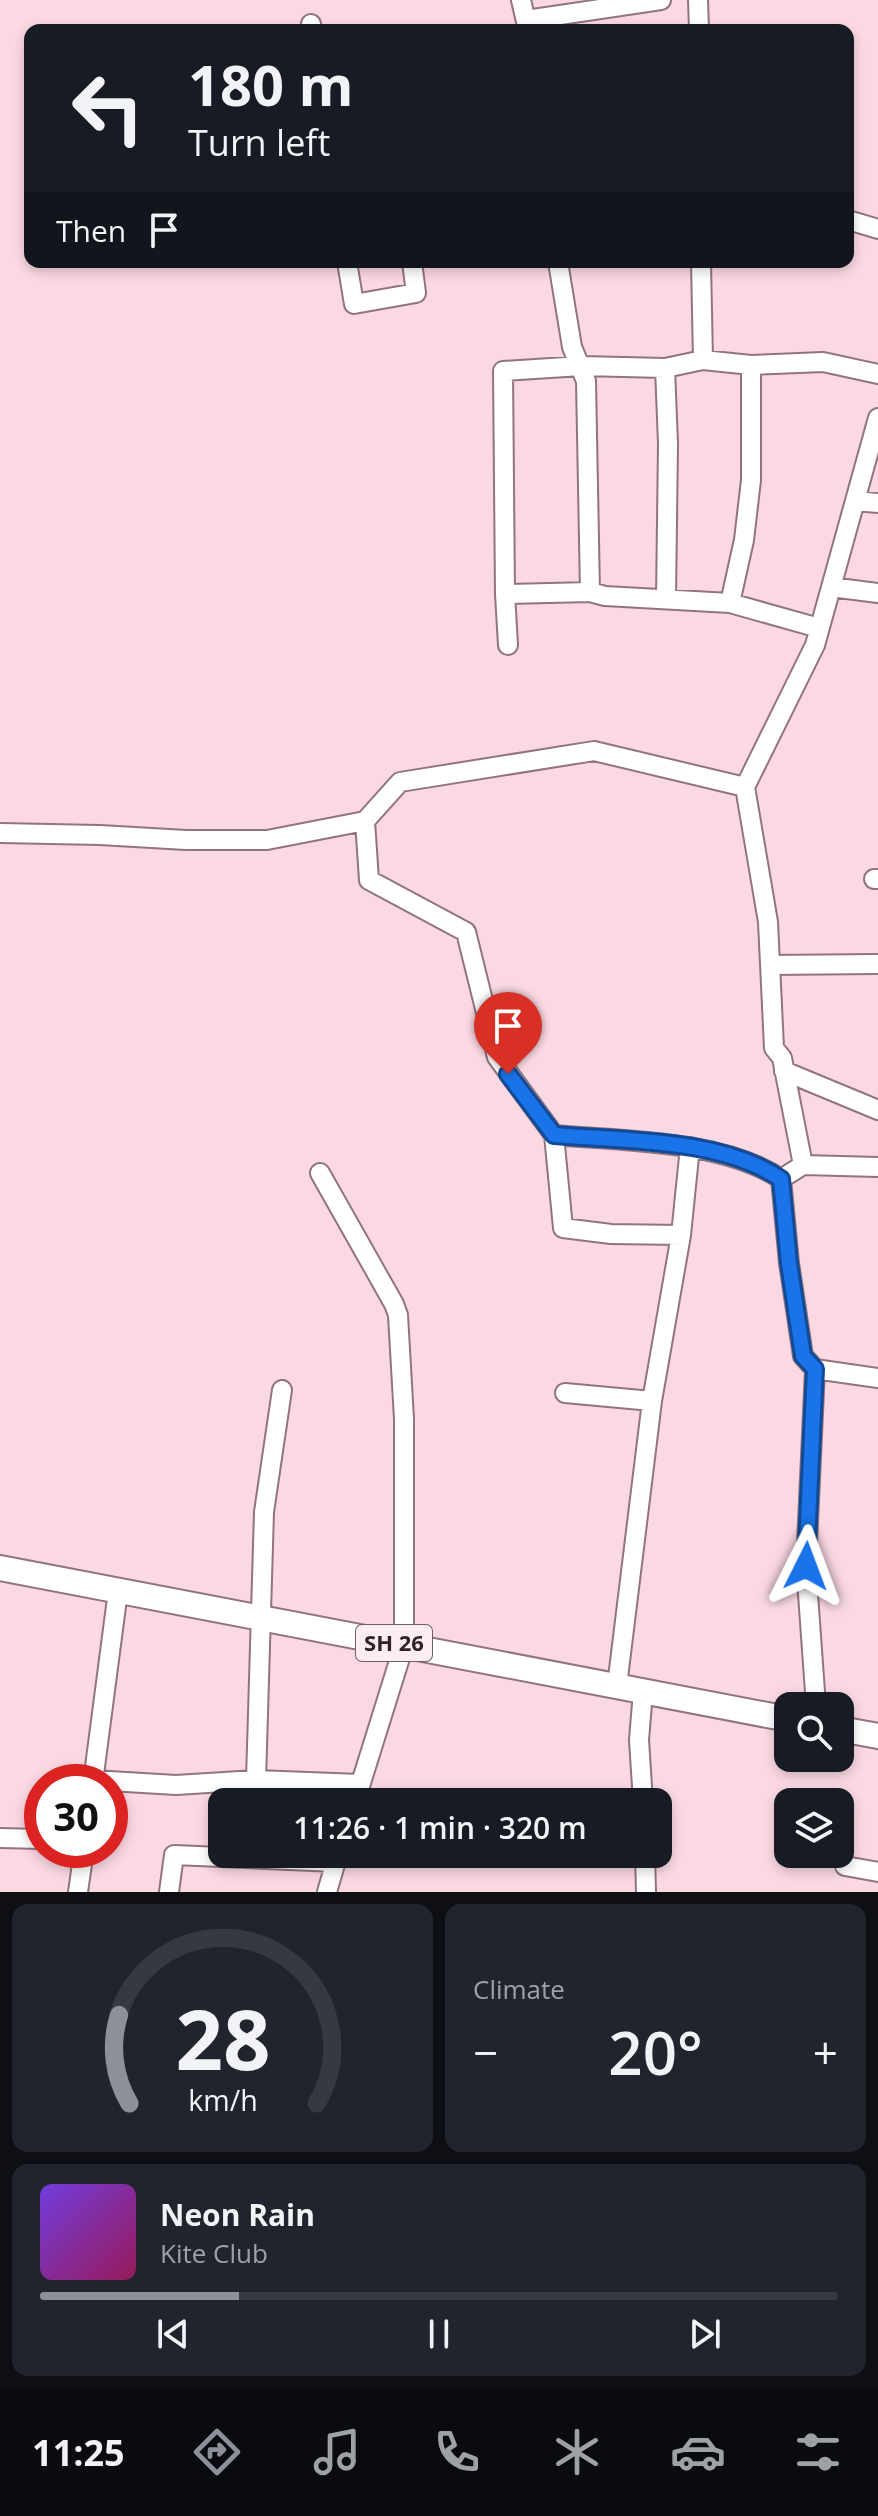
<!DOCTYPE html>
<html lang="en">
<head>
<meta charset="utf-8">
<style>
	body { margin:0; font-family:"Open Sans",sans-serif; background:#20242c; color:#f1f3f6; height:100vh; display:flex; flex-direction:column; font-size:30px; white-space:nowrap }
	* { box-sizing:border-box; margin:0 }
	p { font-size:26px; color:#9ea1a6 }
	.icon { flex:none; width:44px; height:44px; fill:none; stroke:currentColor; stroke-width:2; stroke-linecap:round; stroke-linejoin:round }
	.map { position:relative; height:1892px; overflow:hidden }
	.sheet { display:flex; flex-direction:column; gap:12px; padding:12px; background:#0d0f14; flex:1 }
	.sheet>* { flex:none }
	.banner { position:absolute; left:24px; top:24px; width:830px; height:244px; border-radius:16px; box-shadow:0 4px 12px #0003; background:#171b24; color:#f1f3f6; overflow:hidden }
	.controls { position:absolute; left:774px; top:1692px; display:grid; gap:16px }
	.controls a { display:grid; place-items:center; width:80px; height:80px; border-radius:16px; background:#171b24; box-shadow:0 4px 12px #0003; font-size:40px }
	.speed { position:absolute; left:24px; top:1764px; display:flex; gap:16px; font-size:40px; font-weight:700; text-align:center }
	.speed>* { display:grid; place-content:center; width:104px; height:104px; border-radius:50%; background:#171b24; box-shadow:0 4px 12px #0003; line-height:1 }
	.speed .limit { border:12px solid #d22; background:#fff; color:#111 }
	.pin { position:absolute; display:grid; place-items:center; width:68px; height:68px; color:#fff; margin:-82px -34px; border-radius:50% 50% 50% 0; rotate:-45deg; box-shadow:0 0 8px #0007 }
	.pin .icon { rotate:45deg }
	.me { position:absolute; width:88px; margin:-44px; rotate:3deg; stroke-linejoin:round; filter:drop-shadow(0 0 6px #0008) }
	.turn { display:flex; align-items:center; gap:28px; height:168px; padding:0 32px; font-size:36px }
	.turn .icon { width:104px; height:104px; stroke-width:2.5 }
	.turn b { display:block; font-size:56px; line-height:68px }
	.then { display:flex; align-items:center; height:76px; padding:0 32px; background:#0003; gap:16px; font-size:30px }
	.big { font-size:60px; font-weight:600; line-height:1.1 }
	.sheet .widget { flex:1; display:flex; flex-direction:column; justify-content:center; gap:12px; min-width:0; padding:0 28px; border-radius:16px; background:#20242c }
	.sheet .dial { align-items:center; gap:0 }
	.dial svg { height:208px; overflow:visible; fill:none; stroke:#363941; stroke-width:7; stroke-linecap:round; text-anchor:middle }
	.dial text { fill:#f1f3f6; stroke:none }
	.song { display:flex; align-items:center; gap:24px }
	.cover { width:96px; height:96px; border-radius:12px; background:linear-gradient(135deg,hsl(260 70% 55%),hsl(330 70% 35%)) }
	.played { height:8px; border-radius:4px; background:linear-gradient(90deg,#8c9099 25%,#363941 25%) }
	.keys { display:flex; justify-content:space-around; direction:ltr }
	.heat { display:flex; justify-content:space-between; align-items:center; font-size:44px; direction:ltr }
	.sheet .tiles { flex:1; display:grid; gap:12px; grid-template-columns:1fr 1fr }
	.widget:last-child { grid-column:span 2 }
	.trip { position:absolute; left:208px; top:1788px; width:464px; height:80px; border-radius:16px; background:#171b24; box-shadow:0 4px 12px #0003; font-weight:600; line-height:80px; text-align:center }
	.tabs { display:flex; height:128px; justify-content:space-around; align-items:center; background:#090b0e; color:#9ea1a6 }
	.tabs .icon { width:56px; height:56px }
	.tabs .active { color:#8c9099 }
	.tabs b { font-size:36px; color:#f1f3f6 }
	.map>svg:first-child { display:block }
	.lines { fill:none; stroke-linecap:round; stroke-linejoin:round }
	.minor-casing { stroke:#92747d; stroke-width:22 }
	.major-casing { stroke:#92747d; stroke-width:28 }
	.minor { stroke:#fff; stroke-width:18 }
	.major { stroke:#fff; stroke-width:24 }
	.route-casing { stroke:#114b97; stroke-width:20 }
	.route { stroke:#1a73e8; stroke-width:14 }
	.labels { text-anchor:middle; stroke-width:6; stroke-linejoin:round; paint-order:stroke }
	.shield { fill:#fbedf0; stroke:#6c6063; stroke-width:2 }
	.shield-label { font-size:22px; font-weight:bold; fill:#2f2327 }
</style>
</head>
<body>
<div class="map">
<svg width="878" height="1892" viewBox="0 0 878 1892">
	<rect width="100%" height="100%" fill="#fbd9e3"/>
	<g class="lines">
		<defs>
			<path id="minor" d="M521,0L528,30
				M698,0L699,30
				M526,20L661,0
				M311,24L312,30
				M848,220L878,229
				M347,262L354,304L416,293L412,262
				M558,262L572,347L586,381L590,592
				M701,262L703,360
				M665,368L668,444L666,599
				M878,418L815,645L745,787L768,922L774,1048L782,1058L803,1165L781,1179L789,1263L803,1356L815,1369L878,1378
				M855,501L878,503
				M831,587L878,593
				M505,594L590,592L605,596L730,603L819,628
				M730,603L744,540L751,480V365
				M508,645L505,594L503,371L581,366L665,368L703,360L751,365L823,362L878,374
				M745,787L594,751L400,782L365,821L369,880L466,932L497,1057L554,1135C623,1141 723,1140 781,1179
				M0,833L100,835L186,840H267L365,821
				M874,879H878
				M770,965L878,964
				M784,1071L878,1110
				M554,1135L563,1228L611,1234L681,1235
				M803,1165L878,1167
				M320,1173L394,1304L398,1315L404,1419V1645L355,1802
				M815,1369L806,1566L816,1706
				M565,1393L652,1401
				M617,1686L652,1401L681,1235L690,1147
				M93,1780L176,1785L256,1780L360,1784
				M256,1780L264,1512L282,1390
				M93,1782L118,1591
				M643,1802L639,1740L643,1691
				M0,1838L42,1839
				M645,1854L646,1892
				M845,1866L878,1872
				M78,1892L84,1850
				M169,1892L174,1855L336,1862
				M327,1892L338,1854"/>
			<path id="major" d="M0,1568L788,1719
				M840,1729L878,1736"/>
		</defs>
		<!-- minor casing -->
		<use href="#minor" class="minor-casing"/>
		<!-- major casing -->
		<use href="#major" class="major-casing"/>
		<!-- minor -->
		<use href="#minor" class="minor"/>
		<!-- major -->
		<use href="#major" class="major"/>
	</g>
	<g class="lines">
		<defs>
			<path id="route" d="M508,1074L554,1135C625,1141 720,1138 781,1179L789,1263L803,1356L815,1369L806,1566"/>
		</defs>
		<!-- route casing -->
		<use href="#route" class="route-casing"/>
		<!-- route -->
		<use href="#route" class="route"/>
	</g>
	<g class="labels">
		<!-- shield labels -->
		<rect class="shield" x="356" y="1625" width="76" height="36" rx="6"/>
		<g class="shield-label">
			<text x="394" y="1651">SH 26</text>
		</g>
	</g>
</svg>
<div class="controls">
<a><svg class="icon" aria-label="search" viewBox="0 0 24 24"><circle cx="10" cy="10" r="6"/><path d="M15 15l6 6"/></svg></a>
<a><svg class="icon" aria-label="layers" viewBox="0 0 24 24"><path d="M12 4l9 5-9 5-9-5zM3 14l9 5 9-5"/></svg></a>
</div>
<div class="speed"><div class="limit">30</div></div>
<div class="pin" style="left:508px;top:1074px;background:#d93025"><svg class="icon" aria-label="arrive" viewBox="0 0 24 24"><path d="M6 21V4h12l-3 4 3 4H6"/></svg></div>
<svg class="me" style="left:806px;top:1566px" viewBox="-20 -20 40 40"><path d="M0-17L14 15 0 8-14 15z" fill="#1a73e8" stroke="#fff" stroke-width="4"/></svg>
<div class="trip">11:26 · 1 min · 320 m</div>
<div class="banner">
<div class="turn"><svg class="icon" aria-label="left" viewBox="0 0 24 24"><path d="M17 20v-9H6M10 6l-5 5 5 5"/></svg><div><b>180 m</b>Turn left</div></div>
<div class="then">Then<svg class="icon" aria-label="arrive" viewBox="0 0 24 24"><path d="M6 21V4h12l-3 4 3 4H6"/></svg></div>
</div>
</div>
<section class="sheet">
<div class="tiles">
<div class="widget dial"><svg viewBox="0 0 100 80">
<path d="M14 69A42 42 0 1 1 86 69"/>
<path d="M14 69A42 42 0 0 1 10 35" stroke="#8c9099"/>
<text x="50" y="56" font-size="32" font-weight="700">28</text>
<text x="50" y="72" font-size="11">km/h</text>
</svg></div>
<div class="widget"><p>Climate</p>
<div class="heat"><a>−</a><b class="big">20°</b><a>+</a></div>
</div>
<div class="widget">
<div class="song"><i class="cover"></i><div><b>Neon Rain</b><p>Kite Club</p></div></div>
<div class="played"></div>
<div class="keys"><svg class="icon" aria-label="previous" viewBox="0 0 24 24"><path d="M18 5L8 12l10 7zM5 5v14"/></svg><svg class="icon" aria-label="pause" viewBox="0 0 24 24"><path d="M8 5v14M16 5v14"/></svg><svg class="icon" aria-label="next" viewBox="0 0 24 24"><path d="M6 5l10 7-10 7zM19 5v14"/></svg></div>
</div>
</div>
</section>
<nav class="tabs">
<b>11:25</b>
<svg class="icon active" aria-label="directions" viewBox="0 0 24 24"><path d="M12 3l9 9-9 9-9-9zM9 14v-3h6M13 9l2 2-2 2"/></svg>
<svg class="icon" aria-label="music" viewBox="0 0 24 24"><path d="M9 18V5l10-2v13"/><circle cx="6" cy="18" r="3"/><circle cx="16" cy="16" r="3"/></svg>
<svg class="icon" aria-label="phone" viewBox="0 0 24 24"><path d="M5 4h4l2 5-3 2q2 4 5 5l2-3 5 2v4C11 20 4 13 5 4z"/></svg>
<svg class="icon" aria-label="climate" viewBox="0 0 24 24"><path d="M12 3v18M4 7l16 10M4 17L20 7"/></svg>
<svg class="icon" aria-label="car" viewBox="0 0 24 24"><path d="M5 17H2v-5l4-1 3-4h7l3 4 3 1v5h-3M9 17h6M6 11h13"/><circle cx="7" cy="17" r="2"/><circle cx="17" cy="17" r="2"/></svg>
<svg class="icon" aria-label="filters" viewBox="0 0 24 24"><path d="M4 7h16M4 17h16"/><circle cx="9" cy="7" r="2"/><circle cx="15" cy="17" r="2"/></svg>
</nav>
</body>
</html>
